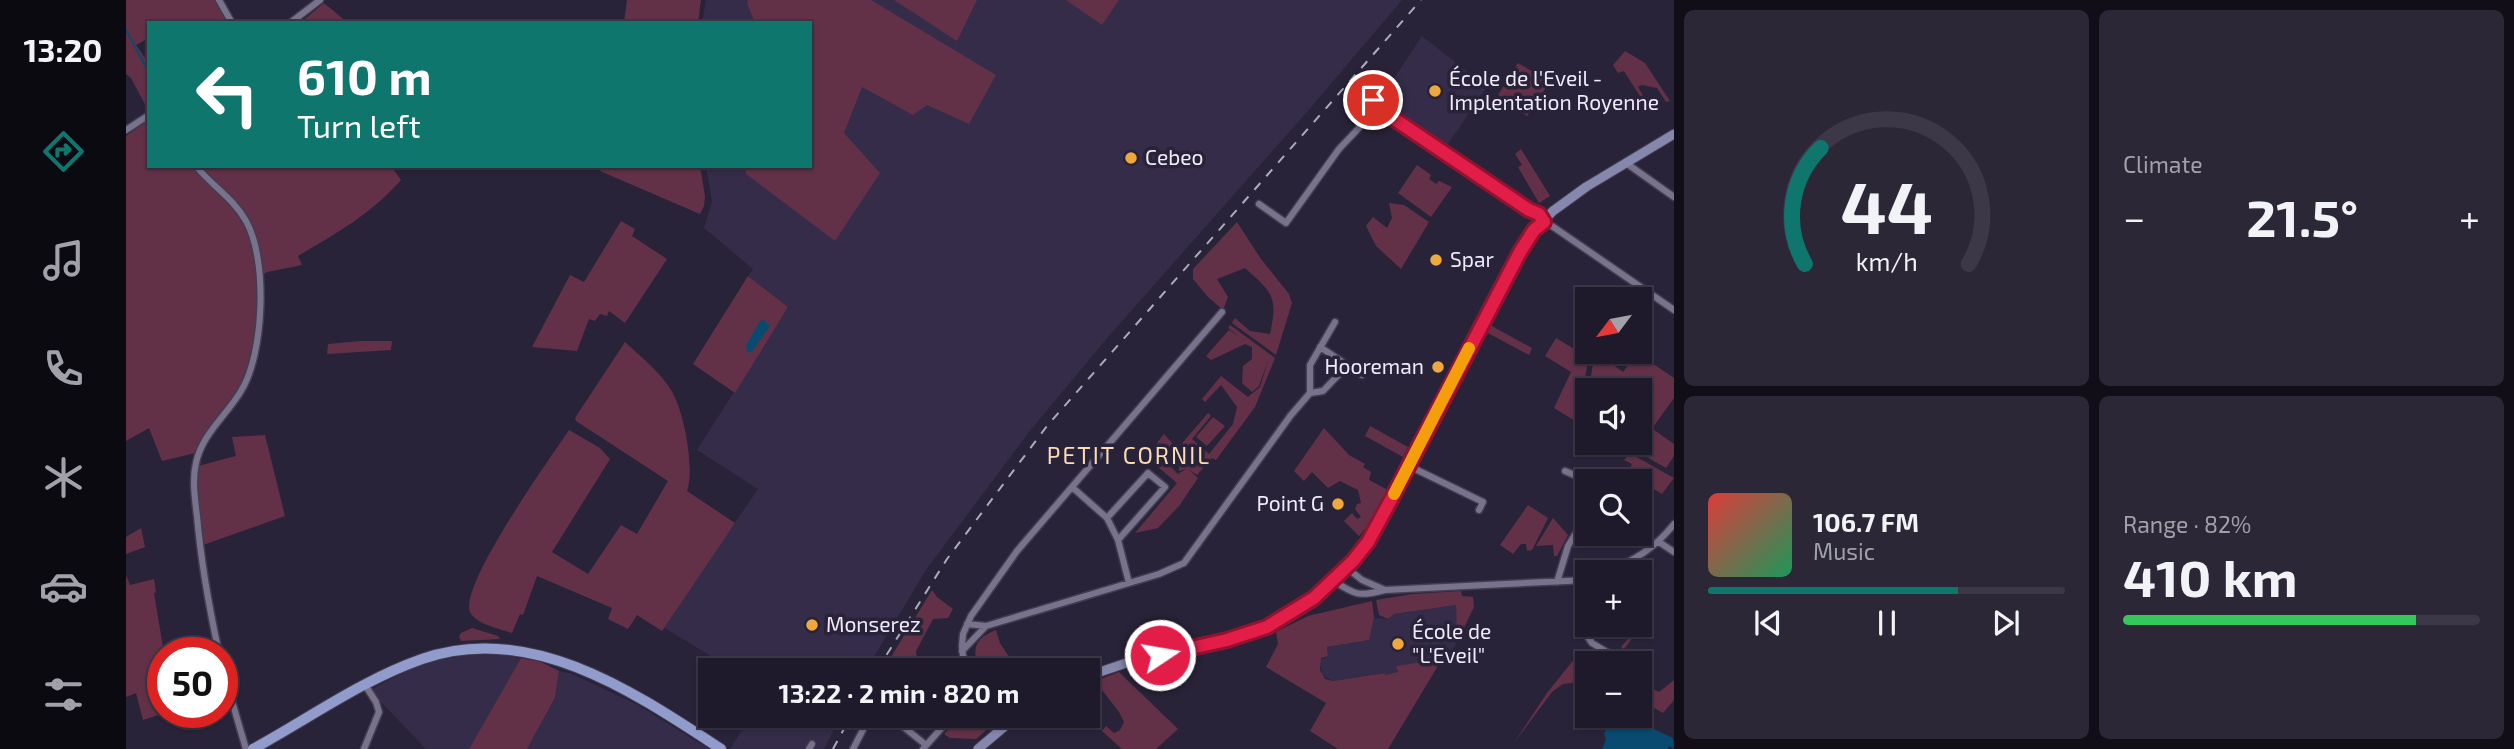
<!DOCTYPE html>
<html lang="en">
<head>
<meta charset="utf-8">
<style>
	body { margin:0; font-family:"Exo 2",sans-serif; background:#2c2737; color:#f1f3f6; height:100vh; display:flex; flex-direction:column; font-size:26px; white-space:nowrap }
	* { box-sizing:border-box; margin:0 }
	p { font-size:23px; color:#a1a1a9 }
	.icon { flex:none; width:38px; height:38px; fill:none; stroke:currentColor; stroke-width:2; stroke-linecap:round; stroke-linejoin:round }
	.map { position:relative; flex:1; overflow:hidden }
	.drawer { display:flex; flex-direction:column; gap:10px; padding:10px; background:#110e18; width:840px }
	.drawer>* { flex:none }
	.top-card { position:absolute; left:21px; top:21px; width:665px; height:147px; border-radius:0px; box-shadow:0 2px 5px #0004,0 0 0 2px #3c3847; background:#0f766e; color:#fff; overflow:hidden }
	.needle { width:46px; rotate:238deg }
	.fabs { position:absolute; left:1449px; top:287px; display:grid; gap:14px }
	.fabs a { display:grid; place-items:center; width:77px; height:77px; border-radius:0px; background:#1f1a2b; box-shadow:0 2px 5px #0004,0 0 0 2px #3c3847; font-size:35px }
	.speed { position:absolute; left:21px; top:637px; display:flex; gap:14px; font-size:35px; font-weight:700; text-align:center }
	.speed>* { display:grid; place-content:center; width:91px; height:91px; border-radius:50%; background:#1f1a2b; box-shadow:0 2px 5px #0004,0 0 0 2px #3c3847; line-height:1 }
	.speed .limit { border:10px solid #d22; background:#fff; color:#111 }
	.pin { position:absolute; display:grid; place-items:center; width:60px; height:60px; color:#fff; margin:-30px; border:4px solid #fff; border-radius:50%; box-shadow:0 2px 7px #0007 }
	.me { position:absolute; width:77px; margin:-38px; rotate:78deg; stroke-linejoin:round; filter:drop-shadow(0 0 5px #0008) }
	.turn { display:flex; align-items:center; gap:24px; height:147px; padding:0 35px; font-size:32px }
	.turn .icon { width:91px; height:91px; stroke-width:2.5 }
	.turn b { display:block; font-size:49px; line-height:60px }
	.big { font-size:52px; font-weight:700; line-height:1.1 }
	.drawer .widget { flex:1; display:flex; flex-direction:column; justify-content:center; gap:10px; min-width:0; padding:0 24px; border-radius:10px; background:#2c2737 }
	.drawer .dial { align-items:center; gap:0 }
	.dial svg { height:182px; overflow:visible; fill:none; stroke:#3c3847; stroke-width:7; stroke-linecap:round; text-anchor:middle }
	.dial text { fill:#f1f3f6; stroke:none }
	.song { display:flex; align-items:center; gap:21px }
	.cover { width:84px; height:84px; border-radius:10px; background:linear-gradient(135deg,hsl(0 70% 55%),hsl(150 70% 35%)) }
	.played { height:7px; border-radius:4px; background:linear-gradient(90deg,#0f766e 70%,#3c3847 70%) }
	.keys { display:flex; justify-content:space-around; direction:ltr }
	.heat { display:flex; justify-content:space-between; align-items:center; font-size:38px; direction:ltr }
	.charge { height:10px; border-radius:5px; background:linear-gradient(90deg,#34c759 82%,#3c3847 0) }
	.drawer .tiles { flex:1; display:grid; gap:10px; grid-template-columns:repeat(2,1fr) }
	.trip { position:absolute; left:572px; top:658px; width:402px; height:70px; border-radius:0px; background:#1f1a2b; box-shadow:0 2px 5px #0004,0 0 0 2px #3c3847; font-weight:700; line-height:70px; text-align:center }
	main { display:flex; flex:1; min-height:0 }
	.menu { display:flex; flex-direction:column; width:126px; justify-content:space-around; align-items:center; background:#0c0a11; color:#a1a1a9 }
	.menu .icon { width:49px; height:49px }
	.menu .active { color:#0f766e }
	.menu b { font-size:32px; color:#f1f3f6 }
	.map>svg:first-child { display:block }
	.built { fill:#342c48 }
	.green { fill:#623148 }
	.water { fill:#094a70 }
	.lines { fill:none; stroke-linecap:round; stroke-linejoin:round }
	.stream { stroke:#094a70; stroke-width:2 }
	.street-casing { stroke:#433d50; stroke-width:9 }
	.secondary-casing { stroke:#433d50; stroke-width:11 }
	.primary-casing { stroke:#433d50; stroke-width:12 }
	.street { stroke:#79728c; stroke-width:6 }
	.secondary { stroke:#8687ac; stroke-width:9 }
	.primary { stroke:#929ccc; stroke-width:10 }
	.rail { stroke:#afaabb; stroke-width:2; stroke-dasharray:9 9; stroke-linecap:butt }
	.route-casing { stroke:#92132f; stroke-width:18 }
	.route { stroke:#e11d48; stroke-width:12 }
	.slow { stroke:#f59e0b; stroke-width:12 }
	.poi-dot { fill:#eea83c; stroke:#292339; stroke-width:2.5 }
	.labels { text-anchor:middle; stroke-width:7; stroke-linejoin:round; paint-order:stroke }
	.poi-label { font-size:21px; fill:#efebfa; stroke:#292339; text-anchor:start }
	.neighbourhood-label { font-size:23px; letter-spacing:2px; fill:#f9dbb5; stroke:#292339 }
</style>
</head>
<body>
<main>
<nav class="menu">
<b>13:20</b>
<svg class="icon active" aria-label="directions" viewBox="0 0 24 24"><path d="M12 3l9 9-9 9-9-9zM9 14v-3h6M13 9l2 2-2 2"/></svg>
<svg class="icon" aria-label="music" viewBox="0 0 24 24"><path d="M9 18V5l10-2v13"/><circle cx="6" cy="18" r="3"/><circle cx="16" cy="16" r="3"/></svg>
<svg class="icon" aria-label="phone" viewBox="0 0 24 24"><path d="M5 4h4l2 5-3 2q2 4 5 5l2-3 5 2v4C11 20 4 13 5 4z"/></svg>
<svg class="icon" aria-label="climate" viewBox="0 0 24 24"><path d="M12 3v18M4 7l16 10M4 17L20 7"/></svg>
<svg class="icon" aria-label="car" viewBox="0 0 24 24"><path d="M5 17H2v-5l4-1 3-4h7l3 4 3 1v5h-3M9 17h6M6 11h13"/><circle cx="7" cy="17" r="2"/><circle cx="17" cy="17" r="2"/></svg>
<svg class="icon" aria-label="filters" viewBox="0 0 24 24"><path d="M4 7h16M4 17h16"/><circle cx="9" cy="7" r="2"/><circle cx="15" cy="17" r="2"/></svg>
</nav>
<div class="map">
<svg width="1548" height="749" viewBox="0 0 1548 749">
	<rect width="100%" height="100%" fill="#292339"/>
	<!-- built -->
	<path class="built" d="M580,0H1276L1181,112L983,336L903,432L800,570L740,670H608L537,627L632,489L571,450L662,307L622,276L627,269L578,228L586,201L580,166H684V23H576Z
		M1296,36L1361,87L1320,147L1260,105L1257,95Z
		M1330,605L1331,642L1322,659L1271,666L1272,672L1259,675L1258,673L1207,681L1196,675L1194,660L1202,656L1201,647L1243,640L1248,618L1262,619L1268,614Z
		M339,655H378L395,658L343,749H300L256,703L246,692V689L286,668L313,660Z
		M433,671L446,674L510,704L583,749H401L429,699Z
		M625,716H715L698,749H604Z"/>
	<!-- green -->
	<path class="green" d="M0,0H91L103,23H23V43L19,40L10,45L23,64V112L5,78L0,74Z
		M501,0H575L572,23H498Z
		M622,0H745L870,75L843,124L801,105L787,115L736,87L718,133L754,173L709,241L620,174L619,166H684V23H629L621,3Z
		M768,0H851L831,41Z
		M940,0H993L976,25Z
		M198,3L222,23H174Z
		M1499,51L1519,63L1544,101L1540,102L1531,88L1516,85L1512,87L1524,108L1522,109L1498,71L1492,73L1487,65Z
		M1392,63L1424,82L1401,116L1372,95Z
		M23,120V166H67C87,186 111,206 123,232C136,262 133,346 119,376C107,404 83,425 69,453L36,461L23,428L0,441V136Z
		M1395,149L1424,196L1413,203L1392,167L1396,165L1389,154Z
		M1291,165L1305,175L1303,179L1310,184L1313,181L1326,187L1305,217L1272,193Z
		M73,166H265L275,180C245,214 211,233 172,256L176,265L141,272L135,276L131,236L121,219Z
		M476,166H574L579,196L578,206L574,214L474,171Z
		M1263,203L1278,205L1303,222L1275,269L1250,246L1240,226L1247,217L1261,228L1266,218Z
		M495,221L509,229L506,236L541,259L499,323L483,311L481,316L474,314L469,321L463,319L451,351L406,347L444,275L458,282Z
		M1111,222L1135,259L1163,294L1166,303L1150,355L1106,323L1109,318L1124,331L1144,334C1152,297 1147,293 1119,268L1091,279L1102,297L1097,310L1082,297L1067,279V269Z
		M622,276L662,307L609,393L567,364Z
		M1104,325L1149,358L1129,407L1090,460L1086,458L1071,475L1062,469L1072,478L1053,506L1032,528L1009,533L1051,483L1020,457L1038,434L1047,444L1043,465L1052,474L1060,469L1053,471L1052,448L1082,413L1085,416L1066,439L1083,454L1107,424L1111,407L1095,385L1079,402L1076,399L1095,376L1122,397L1134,387L1143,358L1133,386L1126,392L1116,383L1117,366L1126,359V347L1119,344L1085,360L1080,356L1103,330L1115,338L1102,328Z
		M1364,325L1406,348L1403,355L1360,332Z
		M1430,338L1463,358L1456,391L1452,394L1449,413L1461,419V428L1428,408L1445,372L1419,356Z
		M234,341H266L265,350L201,354L202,344Z
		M499,342C515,357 533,371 545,390C558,410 569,469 561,491L609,523L536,631L511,615L502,629L482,619L486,608L411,576L397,615L394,614L386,633C374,629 350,624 344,612C333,585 425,457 443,430L474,448L484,459L426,552L462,574L495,525L511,534L542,481L450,421L449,418Z
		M1471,353L1497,372L1511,353L1548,378V398L1507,455L1548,478L1536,494L1502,474L1506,464L1498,460L1504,453L1487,443H1514V405L1517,399L1514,396V390L1464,383L1468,357Z
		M1087,417L1099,426L1081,446L1070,437Z
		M1244,426L1282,447L1277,457L1239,436Z
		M1198,428L1223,455L1239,464L1237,467L1245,472L1243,480L1262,490L1251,514L1233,536L1218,521L1226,513L1231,519L1235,517L1229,509L1231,504L1235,503L1232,490L1214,481L1202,488L1186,472L1178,481L1168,471Z
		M1528,430L1548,444V456L1540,468L1512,452Z
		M139,435L159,516L77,545L70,479L72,466L110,456L106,437Z
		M1402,505L1422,518L1406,550L1401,551L1400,544H1395L1387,554L1374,545Z
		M1427,518L1442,535L1431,556H1428L1427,545L1410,546Z
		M15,528L19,547L0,554V537Z
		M0,575L4,585L28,579L30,592L28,593L38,653L37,712H41L17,720L10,693L0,697Z
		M806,590L811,597L827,609L822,618L807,619L790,651L792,670H757Z
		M1335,591L1336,596L1347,597L1348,607L1331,642L1330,605L1268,614L1262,619L1253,615L1250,600L1287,594Z
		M1246,601L1248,618L1243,640L1201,647L1202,656L1195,658L1194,670L1199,679L1207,681L1259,673V675L1272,672L1270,666L1316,659L1262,749H1212L1184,731L1200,703L1140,667L1152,644L1150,632L1182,616Z
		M1514,601L1525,614L1498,649L1495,647L1507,633L1498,625H1514Z
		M346,628L372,636L374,639L335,641L333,637L335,633Z
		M870,630L874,643L885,660L866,670L852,666C845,646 852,637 870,630Z
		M1453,653L1474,663H1461V670L1453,671L1447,683L1437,684L1426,692L1388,743L1421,693Z
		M395,658L415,662L433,671L429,698L401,749H343Z
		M993,672L1052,729L1030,749H996L976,731L980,726L988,733L994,730L998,722L993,712L969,681Z
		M1548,680V700L1537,713L1514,700V683L1533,692Z
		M836,716H873V719L850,739L824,738L818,734Z"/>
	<!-- water -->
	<path class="water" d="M638,320L644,326L625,353L621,351L620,345L634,321Z
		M1483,716H1499L1547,738L1548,748L1543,746L1542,749H1476L1480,739L1478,734L1485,720Z"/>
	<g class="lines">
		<!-- stream -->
		<path class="stream" d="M0,30L23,73"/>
		<defs>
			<path id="street" d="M93,0L106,23
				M164,23L194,0
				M1247,100L1249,106L1406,212L1413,213L1417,221
				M0,130L23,115
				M1500,163L1548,197
				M70,166C86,186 108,199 120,221C142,260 138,354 115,391C100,416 76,434 70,463C66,480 69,499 71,516C75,562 83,607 93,653
				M1133,204L1160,223L1213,149L1232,129L1249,106
				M1406,212L1410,220L1426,226L1548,310
				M1194,347L1236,375
				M1184,393V365L1209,322
				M1283,466L1357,502L1353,510
				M1439,471L1462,481
				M946,487L981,518
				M992,540L981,518L1022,473L1039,487L992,540L1003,583
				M1533,542L1548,552
				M1221,568L1236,580L1259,590
				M1481,572C1509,560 1529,548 1548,524
				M1208,581C1229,595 1233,597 1259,590L1461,580
				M1431,582L1442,546L1461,515
				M841,624L860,626L1033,574L1058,563L1165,415L1184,393L1197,391L1222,365
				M1469,625L1461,636L1466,643L1489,657
				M836,651L860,626
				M96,667L120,749
				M844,670L837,656L836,646L837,634L845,616L891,551L1096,312
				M764,716L800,745
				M238,749L253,712L250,702L239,685
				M683,749L686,744
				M727,749L744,716
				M797,749L826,716"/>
			<path id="secondary" d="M962,676L1012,659L1101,640L1141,627L1188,598L1208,581L1242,542L1378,279L1408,230L1427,211L1460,187L1548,134
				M852,749L891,716"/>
			<path id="primary" d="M127,749C182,719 236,680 296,659C404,621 508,692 595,749"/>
		</defs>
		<!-- street casing -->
		<use href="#street" class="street-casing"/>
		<!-- secondary casing -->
		<use href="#secondary" class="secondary-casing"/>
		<!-- primary casing -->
		<use href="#primary" class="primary-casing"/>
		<!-- street -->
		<use href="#street" class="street"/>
		<!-- secondary -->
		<use href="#secondary" class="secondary"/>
		<!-- primary -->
		<use href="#primary" class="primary"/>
		<!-- rail -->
		<path class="rail" d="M751,670L821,559L921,426L1295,0
			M707,749L725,716"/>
	</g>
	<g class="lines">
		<defs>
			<path id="route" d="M1034,655L1101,640L1141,627L1188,598L1227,561L1242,542L1267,496L1394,252L1408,230L1418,222L1413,214L1403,210L1249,106L1247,100"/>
		</defs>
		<!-- route casing -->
		<use href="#route" class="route-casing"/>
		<!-- route -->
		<use href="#route" class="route"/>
		<!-- slow -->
		<path class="slow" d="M1268,494L1343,348"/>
	</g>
	<!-- markers -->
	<g class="poi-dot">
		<circle cx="1309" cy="91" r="7"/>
		<circle cx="1005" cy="158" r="7"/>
		<circle cx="1310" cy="260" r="7"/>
		<circle cx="1312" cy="367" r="7"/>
		<circle cx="1212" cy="504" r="7"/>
		<circle cx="686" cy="625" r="7"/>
		<circle cx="1272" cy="644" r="7"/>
	</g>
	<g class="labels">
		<!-- poi labels -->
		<g class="poi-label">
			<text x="1323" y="86">École de l'Eveil -<tspan x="1323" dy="24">Implentation Royenne</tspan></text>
			<text x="1019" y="165">Cebeo</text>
			<text x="1324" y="267">Spar</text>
			<text x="1298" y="374" text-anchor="end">Hooreman</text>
			<text x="1198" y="511" text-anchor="end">Point G</text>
			<text x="700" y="632">Monserez</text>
			<text x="1286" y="639">École de<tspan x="1286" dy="24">"L'Eveil"</tspan></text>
		</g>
		<!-- neighbourhood labels -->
		<g class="neighbourhood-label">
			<text x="1003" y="464">PETIT CORNIL</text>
		</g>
	</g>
</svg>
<div class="fabs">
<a><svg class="needle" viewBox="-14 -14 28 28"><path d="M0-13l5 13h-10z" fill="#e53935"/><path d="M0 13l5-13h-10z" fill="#a1a1a9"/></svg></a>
<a><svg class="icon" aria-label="sound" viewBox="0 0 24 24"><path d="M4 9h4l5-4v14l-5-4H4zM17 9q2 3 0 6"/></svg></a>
<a><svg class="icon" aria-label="search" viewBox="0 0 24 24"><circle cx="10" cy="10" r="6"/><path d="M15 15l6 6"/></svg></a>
<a>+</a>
<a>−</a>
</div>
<div class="speed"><div class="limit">50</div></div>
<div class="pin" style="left:1247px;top:100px;background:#d93025"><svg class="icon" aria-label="arrive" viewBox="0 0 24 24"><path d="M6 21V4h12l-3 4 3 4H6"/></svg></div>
<svg class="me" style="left:1034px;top:655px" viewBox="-20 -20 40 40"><circle r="17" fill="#e11d48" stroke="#fff" stroke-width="3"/><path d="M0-11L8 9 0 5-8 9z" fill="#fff"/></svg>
<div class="trip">13:22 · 2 min · 820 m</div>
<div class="top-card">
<div class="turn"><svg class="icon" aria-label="left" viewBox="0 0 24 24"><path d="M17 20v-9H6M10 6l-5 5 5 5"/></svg><div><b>610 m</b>Turn left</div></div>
</div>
</div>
<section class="drawer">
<div class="tiles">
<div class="widget dial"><svg viewBox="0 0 100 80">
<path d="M14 69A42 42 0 1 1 86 69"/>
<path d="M14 69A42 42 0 0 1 21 18" stroke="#0f766e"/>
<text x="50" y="56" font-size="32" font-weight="700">44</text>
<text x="50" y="72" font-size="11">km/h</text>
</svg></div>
<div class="widget"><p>Climate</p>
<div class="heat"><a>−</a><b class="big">21.5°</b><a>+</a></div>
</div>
<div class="widget">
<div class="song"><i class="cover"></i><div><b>106.7 FM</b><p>Music</p></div></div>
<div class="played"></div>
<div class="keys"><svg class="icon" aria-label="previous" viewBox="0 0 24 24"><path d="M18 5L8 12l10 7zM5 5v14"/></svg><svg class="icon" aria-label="pause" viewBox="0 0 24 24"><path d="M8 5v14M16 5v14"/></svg><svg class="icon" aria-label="next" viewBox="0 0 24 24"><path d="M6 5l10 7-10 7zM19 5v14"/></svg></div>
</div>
<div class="widget"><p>Range · 82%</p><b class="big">410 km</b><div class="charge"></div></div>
</div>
</section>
</main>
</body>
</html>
